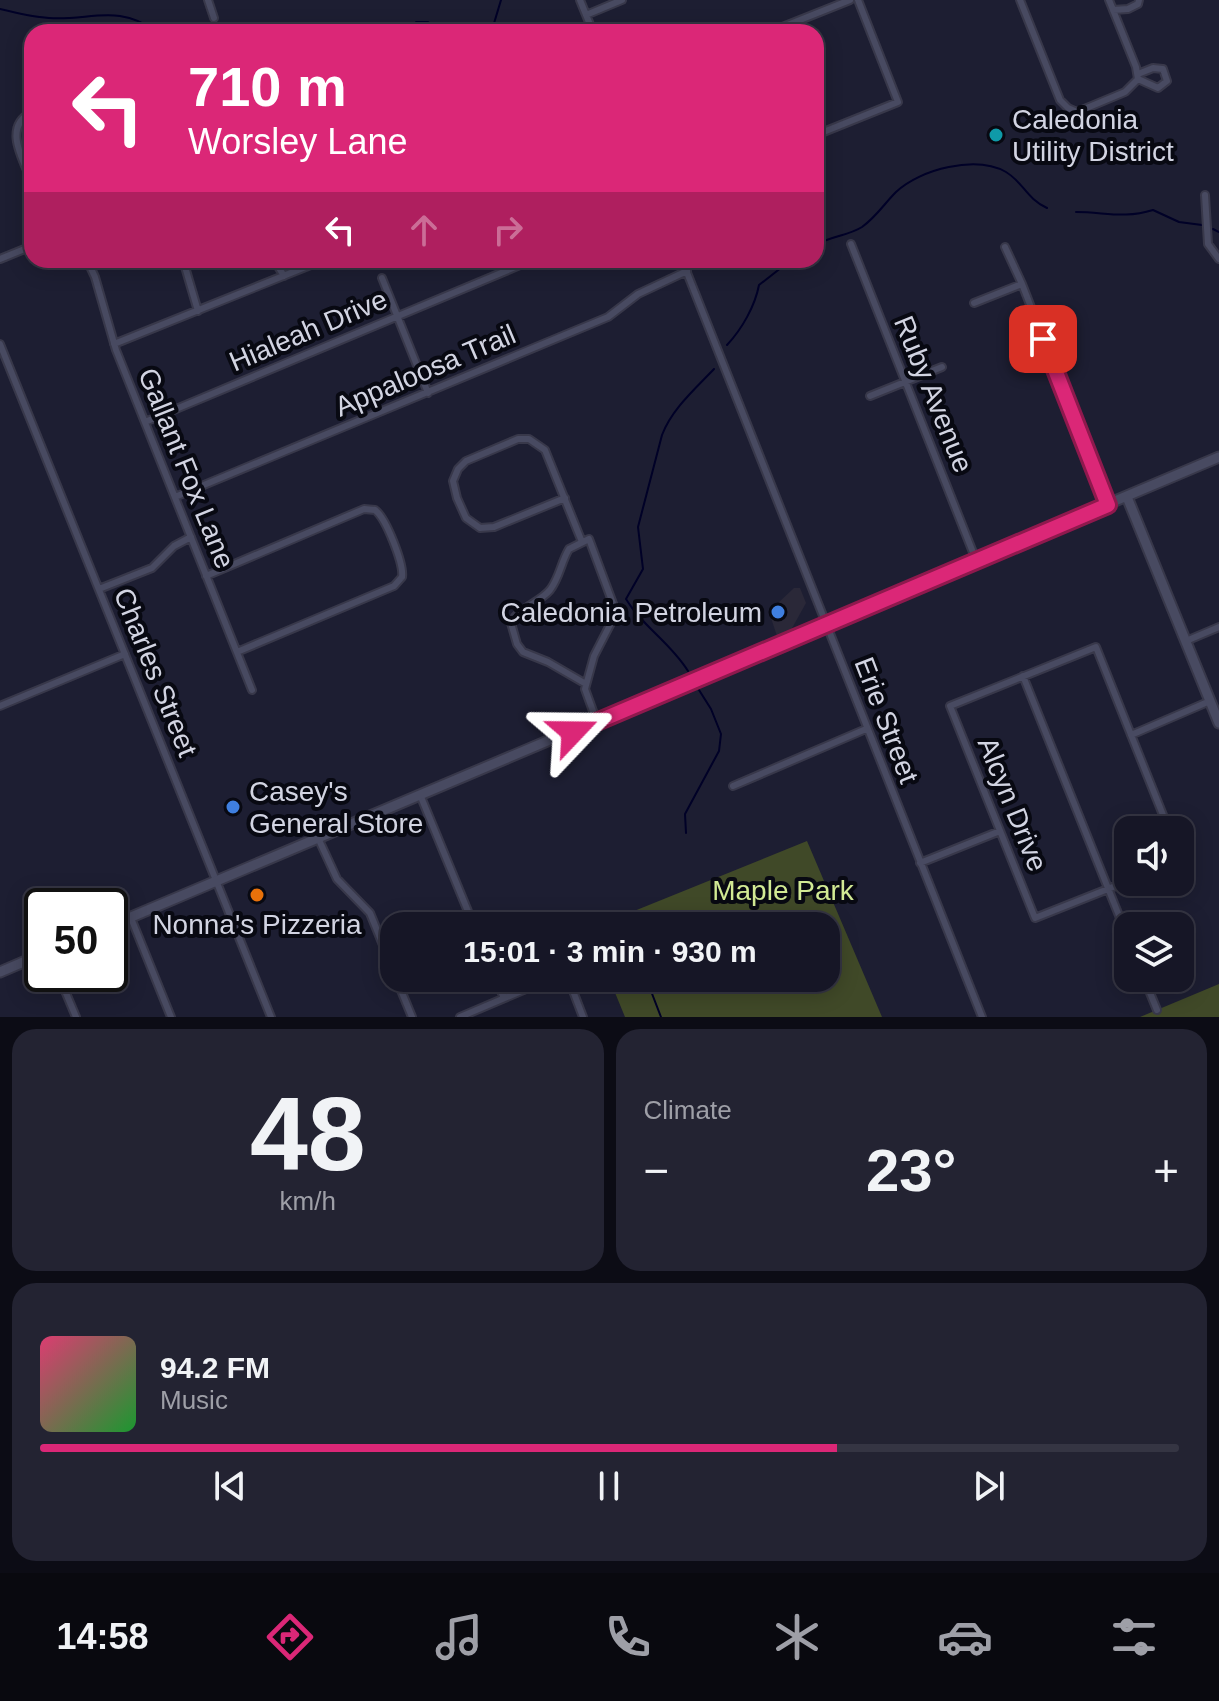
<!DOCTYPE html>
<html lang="en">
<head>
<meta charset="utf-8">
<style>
	body { margin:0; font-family:Helvetica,sans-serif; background:#232332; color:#f1f3f6; height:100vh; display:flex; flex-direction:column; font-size:30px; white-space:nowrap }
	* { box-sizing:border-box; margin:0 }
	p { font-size:26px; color:#9e9fa7 }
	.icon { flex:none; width:44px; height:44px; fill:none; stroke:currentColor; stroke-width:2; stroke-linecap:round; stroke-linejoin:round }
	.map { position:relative; height:1017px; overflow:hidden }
	.panel { display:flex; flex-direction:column; gap:12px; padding:12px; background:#0c0c15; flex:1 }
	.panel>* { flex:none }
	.top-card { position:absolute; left:24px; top:24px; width:800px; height:244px; border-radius:24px; box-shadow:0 4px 20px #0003,0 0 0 2px #353543; background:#db2777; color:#fff; overflow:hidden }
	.tools { position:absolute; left:1114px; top:816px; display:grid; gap:16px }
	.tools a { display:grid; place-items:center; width:80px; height:80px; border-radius:16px; background:#161626; box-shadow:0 4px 20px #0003,0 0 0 2px #353543; font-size:40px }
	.speed { position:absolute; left:24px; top:888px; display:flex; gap:16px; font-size:40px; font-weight:700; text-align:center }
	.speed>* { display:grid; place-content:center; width:104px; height:104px; border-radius:50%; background:#161626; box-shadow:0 4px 20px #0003,0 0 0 2px #353543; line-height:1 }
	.speed .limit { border:4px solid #111; border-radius:12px; background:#fff; color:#111 }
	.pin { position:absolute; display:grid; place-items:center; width:68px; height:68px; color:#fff; margin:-34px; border-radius:16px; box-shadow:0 4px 12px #0006 }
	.me { position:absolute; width:88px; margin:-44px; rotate:67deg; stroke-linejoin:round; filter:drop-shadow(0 0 6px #0008) }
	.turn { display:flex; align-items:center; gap:28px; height:168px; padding:0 32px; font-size:36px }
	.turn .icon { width:104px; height:104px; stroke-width:2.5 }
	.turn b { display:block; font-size:56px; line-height:68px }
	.lanes { display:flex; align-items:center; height:76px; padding:0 32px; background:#0003; justify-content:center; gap:40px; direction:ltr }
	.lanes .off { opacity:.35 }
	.big { font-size:60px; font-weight:600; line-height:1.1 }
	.panel .card { flex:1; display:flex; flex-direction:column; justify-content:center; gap:12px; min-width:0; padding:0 28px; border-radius:24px; background:#232332 }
	.panel .dial { align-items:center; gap:0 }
	.dial b { font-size:104px; line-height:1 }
	.song { display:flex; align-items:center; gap:24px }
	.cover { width:96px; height:96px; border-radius:12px; background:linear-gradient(135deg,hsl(340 70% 55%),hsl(130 70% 35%)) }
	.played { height:8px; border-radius:4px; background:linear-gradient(90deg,#db2777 70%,#353543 70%) }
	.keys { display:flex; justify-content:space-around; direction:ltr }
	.heat { display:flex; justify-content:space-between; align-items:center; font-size:44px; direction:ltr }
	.panel .tiles { flex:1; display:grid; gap:12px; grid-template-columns:1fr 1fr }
	.card:last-child { grid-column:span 2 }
	.trip { position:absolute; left:380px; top:912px; width:460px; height:80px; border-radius:24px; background:#161626; box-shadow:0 4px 20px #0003,0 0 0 2px #353543; font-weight:600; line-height:80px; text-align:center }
	.menu { display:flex; height:128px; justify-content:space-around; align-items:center; background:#09090f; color:#9e9fa7 }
	.menu .icon { width:56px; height:56px }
	.menu .active { color:#db2777 }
	.menu b { font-size:36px; color:#f1f3f6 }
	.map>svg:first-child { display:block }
	.commercial { fill:#2a2838 }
	.green { fill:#404928 }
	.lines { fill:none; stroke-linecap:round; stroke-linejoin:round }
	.stream { stroke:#000127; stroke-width:2 }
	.street-casing { stroke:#38384a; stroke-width:10 }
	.secondary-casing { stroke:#38384a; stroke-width:13 }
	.street { stroke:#484a61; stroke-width:6 }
	.secondary { stroke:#484a61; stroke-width:9 }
	.route-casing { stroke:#8e194d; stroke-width:20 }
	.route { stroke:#db2777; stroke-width:14 }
	.culture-dot { fill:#0f9aa8; stroke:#080912; stroke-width:3 }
	.shop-dot { fill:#3f7fe0; stroke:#080912; stroke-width:3 }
	.food-dot { fill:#e8710a; stroke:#080912; stroke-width:3 }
	.labels { text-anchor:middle; stroke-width:8; stroke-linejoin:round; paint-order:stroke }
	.poi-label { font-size:28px; fill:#d2d4e2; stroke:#080912; text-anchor:start }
	.street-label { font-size:28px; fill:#d2d4e2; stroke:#080912 }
	.park-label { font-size:28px; fill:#d2ea94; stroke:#080912 }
</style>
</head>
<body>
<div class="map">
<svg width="1219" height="1017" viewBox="0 0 1219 1017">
	<rect width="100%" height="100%" fill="#1d1e32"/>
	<!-- commercial -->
	<path class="commercial" d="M794,588H800L806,603L791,630L778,639L771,618L777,604Z"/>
	<!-- green -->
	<path class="green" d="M807,841L882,1017H625L609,978H826V926H597Z
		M1219,984V1017H1140Z"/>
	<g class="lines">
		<!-- stream -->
		<path class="stream" d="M0,9C16,13 33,17 49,18C90,21 118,3 157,32
			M400,32L406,26L414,27L416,22H428L439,30L450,26L457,32
			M480,32H482
			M487,32L492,30L501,0
			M1076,212C1105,212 1124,219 1153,210L1179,222L1202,225
			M1213,229L1219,232
			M816,245C830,236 848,236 862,227C876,217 884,204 896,192C920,169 976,155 1006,172C1024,183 1026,198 1047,208
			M727,345C742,329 755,306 759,285L791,260
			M688,671C670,642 642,626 626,599L643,569L638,527L662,435C672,409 695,389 714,369
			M686,833L685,814L719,751L721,734L711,709L699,690
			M646,978L661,1017"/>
		<defs>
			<path id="street" d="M208,0L214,18
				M580,0L593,32
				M1020,0L1060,100L1068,108L1077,112L1125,92L1138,79L1136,67L1109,0
				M1113,10L1128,9L1138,4L1139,0
				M586,15L622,0
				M770,32L850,0
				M1138,74L1153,68L1163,69L1167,81L1158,88L1138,79
				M32,112C2,127 23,159 32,182
				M816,135L898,102L858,0
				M1205,195L1208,244L1219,259
				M851,244L976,560
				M1005,247L1022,284L1108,505
				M0,259L32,246
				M87,260L95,277L116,350L252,690
				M183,260L198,311
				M274,260L284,276
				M682,260L982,1017
				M382,278L428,393
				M974,303L1022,284
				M0,344L271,1017
				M114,344L323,260
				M870,396L942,367
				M145,422L532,260
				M175,497L608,317L638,294L687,271
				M565,498L494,527L480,528L466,518L457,498L453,481L458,469L466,461L518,439H529L545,450L582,542
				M375,510C386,518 404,564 402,577
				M206,576L364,509L375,510
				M99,589L152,568L174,546L191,537
				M1186,641L1219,627
				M237,652L394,586L402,577
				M1023,676L1128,938
				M586,684L548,662L523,652L517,644L511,623C517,609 539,603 550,590C560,577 561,562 569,549L589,539L615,609L612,621L594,656L585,689L597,722
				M0,706L125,654
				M1131,735L1210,701
				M733,786L866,729
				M421,797L474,926
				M319,840L337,879L370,913L394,972
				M1180,857V860
				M920,863L1000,831
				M1128,881L1035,918L950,706L1096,647L1169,830
				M131,918L171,1017
				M58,974L76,1017
				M396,978L412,1017
				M495,978L504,998
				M564,978L570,983L583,1017
				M1144,978L1157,1010
				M460,1017L552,978"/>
			<path id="secondary" d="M1127,497L1219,723
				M110,926L1219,457
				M0,972L42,954"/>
		</defs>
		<!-- street casing -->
		<use href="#street" class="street-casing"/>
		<!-- secondary casing -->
		<use href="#secondary" class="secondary-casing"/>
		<!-- street -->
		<use href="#street" class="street"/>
		<!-- secondary -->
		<use href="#secondary" class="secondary"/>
	</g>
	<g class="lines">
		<defs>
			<path id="route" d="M573,732L1108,505L1043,339"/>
		</defs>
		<!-- route casing -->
		<use href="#route" class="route-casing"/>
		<!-- route -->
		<use href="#route" class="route"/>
	</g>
	<!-- markers -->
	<circle class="culture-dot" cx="996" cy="135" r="8"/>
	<g class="shop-dot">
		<circle cx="778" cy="612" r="8"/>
		<circle cx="233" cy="807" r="8"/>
	</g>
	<circle class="food-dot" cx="257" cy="895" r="8"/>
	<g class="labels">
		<!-- poi labels -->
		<g class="poi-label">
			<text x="1012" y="129">Caledonia<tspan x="1012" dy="32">Utility District</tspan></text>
			<text x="762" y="622" text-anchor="end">Caledonia Petroleum</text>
			<text x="249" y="801">Casey's<tspan x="249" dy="32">General Store</tspan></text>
			<text x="257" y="934" text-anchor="middle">Nonna's Pizzeria</text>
		</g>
		<!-- street labels -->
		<g class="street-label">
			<text transform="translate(308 330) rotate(-23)" y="10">Hialeah Drive</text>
			<text transform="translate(425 370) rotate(-23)" y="10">Appaloosa Trail</text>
			<text transform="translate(934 394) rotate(68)" y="10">Ruby Avenue</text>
			<text transform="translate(187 468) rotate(68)" y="10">Gallant Fox Lane</text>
			<text transform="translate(156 672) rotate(68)" y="10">Charles Street</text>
			<text transform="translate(887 720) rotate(69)" y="10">Erie Street</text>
			<text transform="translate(1013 804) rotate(68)" y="10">Alcyn Drive</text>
		</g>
		<!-- park labels -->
		<g class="park-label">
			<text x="783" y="900">Maple Park</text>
		</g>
	</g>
</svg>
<div class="tools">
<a><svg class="icon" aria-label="sound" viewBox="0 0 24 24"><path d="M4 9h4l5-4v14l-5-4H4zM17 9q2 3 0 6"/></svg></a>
<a><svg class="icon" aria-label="layers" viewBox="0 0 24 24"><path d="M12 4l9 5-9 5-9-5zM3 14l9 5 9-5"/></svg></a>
</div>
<div class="speed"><div class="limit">50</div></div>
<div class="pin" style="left:1043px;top:339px;background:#d93025"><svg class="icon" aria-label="arrive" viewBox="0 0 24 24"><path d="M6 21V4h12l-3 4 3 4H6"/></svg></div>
<svg class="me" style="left:573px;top:732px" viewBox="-20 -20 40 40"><path d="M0-17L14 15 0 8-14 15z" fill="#db2777" stroke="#fff" stroke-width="4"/></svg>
<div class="trip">15:01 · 3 min · 930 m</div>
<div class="top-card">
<div class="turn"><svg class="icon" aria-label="left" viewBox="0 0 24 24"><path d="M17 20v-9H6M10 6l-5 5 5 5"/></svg><div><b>710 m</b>Worsley Lane</div></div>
<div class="lanes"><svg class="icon" aria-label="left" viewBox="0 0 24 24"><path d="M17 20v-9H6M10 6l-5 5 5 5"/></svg><svg class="icon off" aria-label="ahead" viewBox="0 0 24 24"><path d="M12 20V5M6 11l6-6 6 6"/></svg><svg class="icon off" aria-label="right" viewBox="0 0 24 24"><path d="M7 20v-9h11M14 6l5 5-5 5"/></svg></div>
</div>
</div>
<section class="panel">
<div class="tiles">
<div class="card dial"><b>48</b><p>km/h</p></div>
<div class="card"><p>Climate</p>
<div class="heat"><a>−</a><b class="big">23°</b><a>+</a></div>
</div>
<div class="card">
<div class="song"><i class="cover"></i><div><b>94.2 FM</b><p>Music</p></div></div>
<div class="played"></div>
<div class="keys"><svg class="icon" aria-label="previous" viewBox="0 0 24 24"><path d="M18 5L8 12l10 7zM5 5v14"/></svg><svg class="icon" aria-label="pause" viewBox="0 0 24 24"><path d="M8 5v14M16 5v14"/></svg><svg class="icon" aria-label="next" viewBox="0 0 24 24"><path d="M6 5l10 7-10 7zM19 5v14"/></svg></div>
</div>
</div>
</section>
<nav class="menu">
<b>14:58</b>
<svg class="icon active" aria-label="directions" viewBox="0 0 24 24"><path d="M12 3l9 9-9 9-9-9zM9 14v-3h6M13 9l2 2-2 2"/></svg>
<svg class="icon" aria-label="music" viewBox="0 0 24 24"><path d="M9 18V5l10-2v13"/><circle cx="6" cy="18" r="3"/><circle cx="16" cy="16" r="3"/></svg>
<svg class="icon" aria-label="phone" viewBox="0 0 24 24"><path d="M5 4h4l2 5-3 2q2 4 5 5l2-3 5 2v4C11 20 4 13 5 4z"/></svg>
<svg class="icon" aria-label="climate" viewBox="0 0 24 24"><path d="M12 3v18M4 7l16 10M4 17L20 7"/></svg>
<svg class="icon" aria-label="car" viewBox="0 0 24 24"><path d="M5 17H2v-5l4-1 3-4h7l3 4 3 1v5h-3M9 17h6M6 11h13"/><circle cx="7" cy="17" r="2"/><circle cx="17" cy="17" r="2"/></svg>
<svg class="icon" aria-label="filters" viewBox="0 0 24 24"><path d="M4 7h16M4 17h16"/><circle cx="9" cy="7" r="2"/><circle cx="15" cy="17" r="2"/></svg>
</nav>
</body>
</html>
